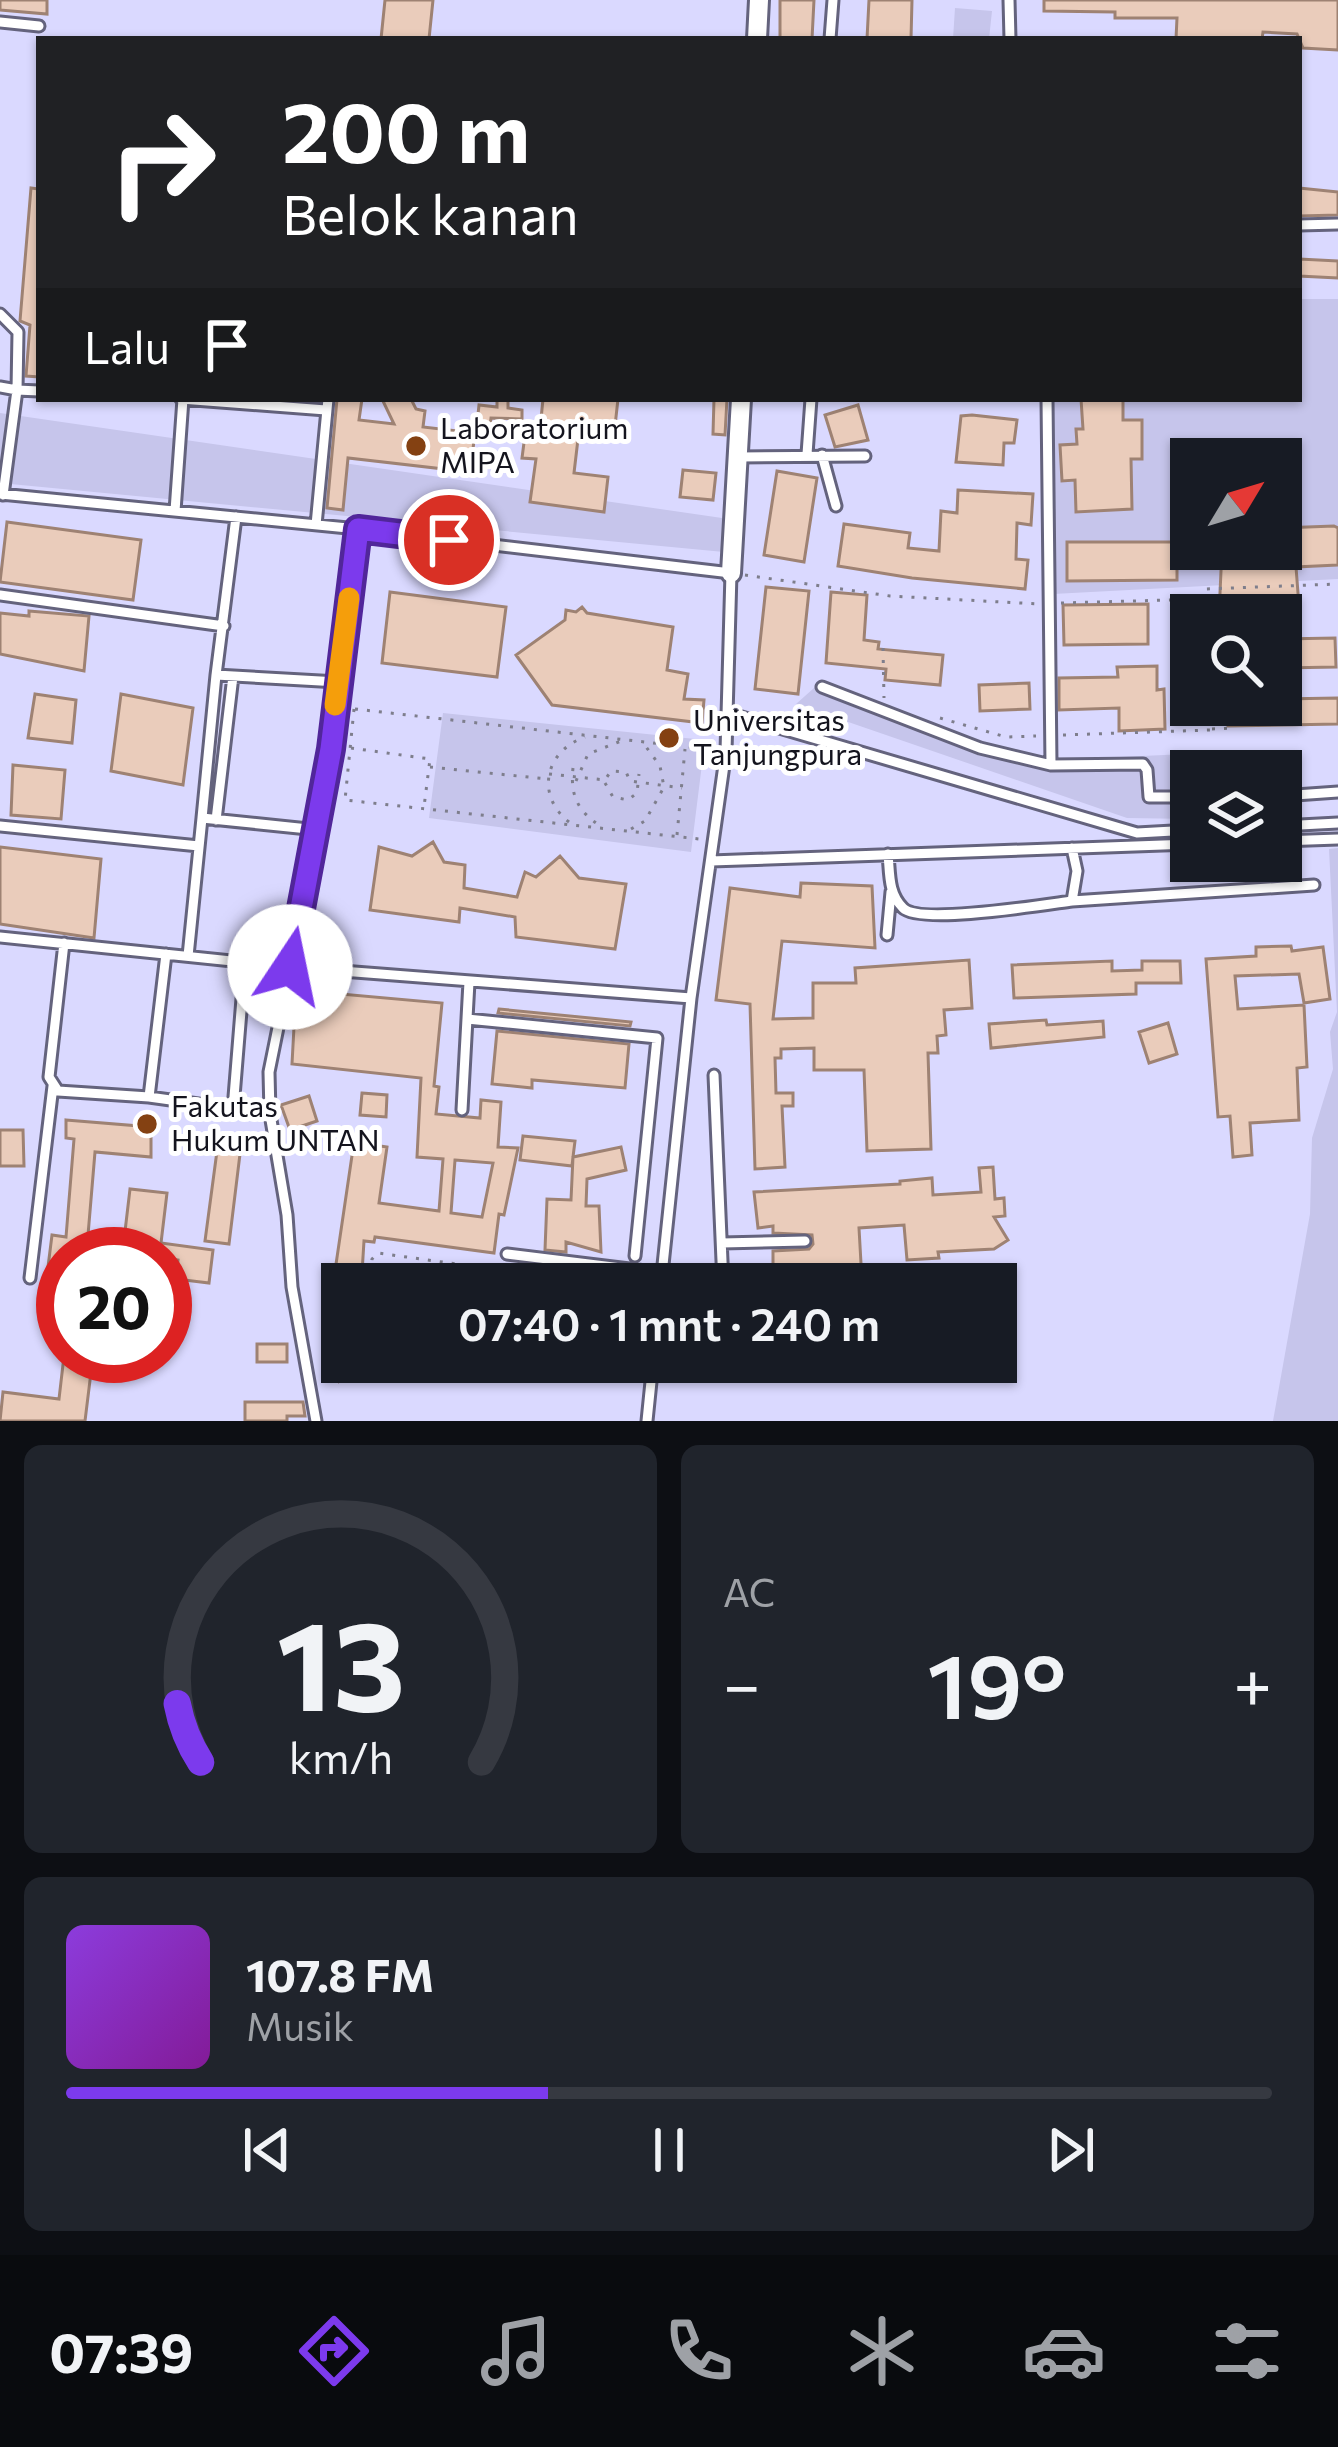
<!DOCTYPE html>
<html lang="id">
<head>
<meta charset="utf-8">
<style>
	body { margin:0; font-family:Commissioner,sans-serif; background:#20242c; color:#f1f3f6; height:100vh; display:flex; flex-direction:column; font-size:45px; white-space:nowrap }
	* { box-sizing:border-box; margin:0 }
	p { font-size:39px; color:#9ea1a6 }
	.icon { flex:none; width:66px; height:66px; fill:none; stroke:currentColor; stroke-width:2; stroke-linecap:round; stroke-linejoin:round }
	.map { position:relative; height:1421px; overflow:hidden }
	.side { display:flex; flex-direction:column; gap:24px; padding:24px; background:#0d0f14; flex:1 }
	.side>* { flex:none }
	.hud { position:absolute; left:36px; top:36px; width:1266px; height:366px; border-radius:0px; box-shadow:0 3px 9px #0004; background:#202124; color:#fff; overflow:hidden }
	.needle { width:78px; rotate:52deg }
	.tools { position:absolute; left:1170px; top:438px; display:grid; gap:24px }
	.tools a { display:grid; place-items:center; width:132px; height:132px; border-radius:0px; background:#171b24; box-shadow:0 3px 9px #0004; font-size:60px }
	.speed { position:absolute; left:36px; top:1227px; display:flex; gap:24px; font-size:60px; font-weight:700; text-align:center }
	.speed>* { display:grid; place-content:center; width:156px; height:156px; border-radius:50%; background:#171b24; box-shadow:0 3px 9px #0004; line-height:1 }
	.speed .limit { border:18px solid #d22; background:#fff; color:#111 }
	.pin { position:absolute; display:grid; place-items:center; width:102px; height:102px; color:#fff; margin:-51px; border:6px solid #fff; border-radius:50%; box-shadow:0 3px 12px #0007 }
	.me { position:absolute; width:132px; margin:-66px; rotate:11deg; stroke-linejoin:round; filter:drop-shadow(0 0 9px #0008) }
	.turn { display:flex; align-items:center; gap:42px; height:252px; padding:0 48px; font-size:54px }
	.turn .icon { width:156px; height:156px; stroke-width:2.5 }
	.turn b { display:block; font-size:84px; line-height:102px }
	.then { display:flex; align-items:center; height:114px; padding:0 48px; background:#0003; gap:24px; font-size:45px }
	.big { font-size:90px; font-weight:600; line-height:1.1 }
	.side .tile { flex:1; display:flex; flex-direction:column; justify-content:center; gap:18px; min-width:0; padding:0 42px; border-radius:18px; background:#20242c }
	.side .dial { align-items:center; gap:0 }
	.dial svg { height:312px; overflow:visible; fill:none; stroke:#363941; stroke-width:7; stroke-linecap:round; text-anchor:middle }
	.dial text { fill:#f1f3f6; stroke:none }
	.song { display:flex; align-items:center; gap:36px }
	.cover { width:144px; height:144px; border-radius:18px; background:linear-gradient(135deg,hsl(270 70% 55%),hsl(290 70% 35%)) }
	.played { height:12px; border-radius:6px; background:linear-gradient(90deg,#7c3aed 40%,#363941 40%) }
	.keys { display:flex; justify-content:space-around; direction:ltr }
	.heat { display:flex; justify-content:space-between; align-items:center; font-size:66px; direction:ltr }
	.side .tiles { flex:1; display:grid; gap:24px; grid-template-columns:1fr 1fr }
	.tile:last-child { grid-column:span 2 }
	.trip { position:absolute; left:321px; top:1263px; width:696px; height:120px; border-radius:0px; background:#171b24; box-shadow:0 3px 9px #0004; font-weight:600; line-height:120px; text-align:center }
	.tab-bar { display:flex; height:192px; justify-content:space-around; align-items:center; background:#090b0e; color:#9ea1a6 }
	.tab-bar .icon { width:84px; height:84px }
	.tab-bar .active { color:#7c3aed }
	.tab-bar b { font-size:54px; color:#f1f3f6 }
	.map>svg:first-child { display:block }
	.built { fill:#dad9ff; fill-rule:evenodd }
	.green { fill:#c6c5eb; fill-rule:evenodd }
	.building { fill:#eaccbb; stroke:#9e8273; stroke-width:3; fill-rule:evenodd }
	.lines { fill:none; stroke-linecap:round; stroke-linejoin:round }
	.lane-casing { stroke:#64637d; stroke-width:15 }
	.street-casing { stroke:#64637d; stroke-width:24 }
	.path { stroke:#7e7e8c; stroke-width:3; stroke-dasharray:3 9; stroke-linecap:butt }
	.lane { stroke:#fff; stroke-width:9 }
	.street { stroke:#fff; stroke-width:18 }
	.route-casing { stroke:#51269a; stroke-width:30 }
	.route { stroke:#7c3aed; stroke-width:21 }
	.slow { stroke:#f59e0b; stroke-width:21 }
	.poi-dot { fill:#844112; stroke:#fff; stroke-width:4.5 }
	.labels { text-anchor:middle; stroke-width:10; stroke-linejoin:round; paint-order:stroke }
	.poi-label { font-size:30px; fill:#14141e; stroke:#fff; text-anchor:start }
</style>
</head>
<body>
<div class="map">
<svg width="1338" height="1421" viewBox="0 0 1338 1421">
	<rect width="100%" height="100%" fill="#e8e8fa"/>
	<!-- built -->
	<path class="built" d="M0,0H1338V1421H0ZM39,39H1299V399H39ZM1191,459H1281V549H1191ZM1191,615H1281V705H1191ZM1191,771H1281V861H1191ZM63,1254H165V1356H63ZM342,1284H996V1362H342Z"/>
	<!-- green -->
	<path class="green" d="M955,8L992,11L989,39H953Z
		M1299,299H1338V579L1053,594L1051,399H1299ZM1191,459H1281V549H1191Z
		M0,413L722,518L724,552L0,483Z
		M823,680L939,740L1056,760L1207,753L1208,771H1191V819L1127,818L796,704Z
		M443,713L705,740L691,852L429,818Z
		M1338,848V1421H1273L1310,1214L1312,1138L1333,1069L1330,1032L1337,1012L1329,849Z"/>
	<!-- building -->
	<path class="building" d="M0,0H47V14L0,10Z
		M385,0H433L429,39H381Z
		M780,0H814L812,39H780Z
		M869,0H912L911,39H867Z
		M1044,0H1338V50L1303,48L1297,34L1263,32L1262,39H1176L1177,18H1115V12L1044,11Z
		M31,188L39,189V377L26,376L30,325L20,321Z
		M1299,188L1338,192V215L1299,216Z
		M1299,259L1338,261V278L1299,276Z
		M337,399H362L359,420L394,424L382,399H411L416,409L425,411L423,427L475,433L470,472L348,458L343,510L327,508Z
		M497,399H508V408L522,410V419L491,418L490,426L477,424L479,405L497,407Z
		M543,399H618L615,426L580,422L574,473L608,477L604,512L530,502L536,459L522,458L526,427L540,429Z
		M714,399H727L725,435L713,434Z
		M1081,399H1123V420H1142V459H1131L1132,509L1076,512L1075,480L1062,481L1060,445L1077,444L1076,429H1083Z
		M858,405L868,440L835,447L825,415Z
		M972,415L1017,420L1014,443H1004L1003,465L956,462L961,416Z
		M683,470L716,473L713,500L680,497Z
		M777,471L817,478L804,562L764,555Z
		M958,490L1033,494L1031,525L1017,523L1016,559L1028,560L1025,589L912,578L838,566L844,524L910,533L908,548L939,551L941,511L957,513Z
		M7,522L141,540L133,600L0,582Z
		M1334,526L1338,528V565L1296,567L1300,619L1281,621V615H1219L1222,549H1281V528Z
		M1067,542H1177V580L1067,581Z
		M766,587L809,591L798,694L755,689Z
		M390,592L506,607L497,677L382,663Z
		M831,592L867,595L864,640L879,642L878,649L943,655L940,685L885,680L886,669L826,663Z
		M1148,604V644L1064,645L1063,605Z
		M582,607L587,613L673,627L667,670L688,674L684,699L704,700L702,723L552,705L516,655L565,620L566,610L576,612Z
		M29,611L89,616L84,671L0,654V613L29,616Z
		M1335,638L1336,667L1281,668V639Z
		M1157,666V690L1164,689L1165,729L1119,731V708L1059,710V678L1118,677L1117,667Z
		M1029,683L1030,709L980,711L979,685Z
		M35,694L76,700L72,743L28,738Z
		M121,694L193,708L183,785L111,771Z
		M1338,698V724L1228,726L1227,705H1281V699Z
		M13,765L65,770L61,819L11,815Z
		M433,842L444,862L465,865L464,888L517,897L525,872L536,877L560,856L579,878L626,884L615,949L516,937L515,917L460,908L459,922L370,910L379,847L412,856Z
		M0,847L101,859L94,938L0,924Z
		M801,883L872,886L875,948L782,941L773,1019L813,1018V983H856L855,968L969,960L972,1008L944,1010L946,1035L937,1036L938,1053H928L931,1149L867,1151L864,1070H814V1048L781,1049V1058H775L776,1093H793V1106H782L785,1167L755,1169L750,1004L716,1000L730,888L800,897Z
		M1291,946L1292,951L1323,947L1330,999L1304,1003L1299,974L1235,976L1238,1009L1304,1005L1307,1067L1297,1068L1299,1120L1250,1123L1252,1155L1233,1157L1230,1116L1218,1117L1206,959L1256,956V947Z
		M1112,961V971L1142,970V961H1180L1181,983H1136V994L1014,998L1012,965Z
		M296,990L442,1003L434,1086L439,1087L436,1114L480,1118L481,1100L501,1102L498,1147L518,1148L504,1215L499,1214L494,1253L375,1237L374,1242L364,1241L362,1273L335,1271L354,1142L387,1147L379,1203L439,1211L443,1159L417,1157L421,1078L292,1064ZM455,1160L493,1163L482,1217L451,1213Z
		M499,1009L631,1022L630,1026L498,1013Z
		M1046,1020L1047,1025L1103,1021L1104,1037L991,1048L989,1024Z
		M1168,1023L1177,1054L1149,1063L1139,1032Z
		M497,1031L629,1044L625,1088L532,1080V1088L492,1084Z
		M362,1093L387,1095L386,1117L360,1115Z
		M309,1096L317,1121L290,1130L281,1105Z
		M66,1120L151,1127V1157L95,1152L88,1235L124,1240L130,1189L167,1193L161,1243L213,1250L209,1283L176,1279L178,1260L165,1258V1254L101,1250V1254H63V1269L48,1267L52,1235L66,1237L74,1139L66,1138Z
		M0,1130H23L24,1166H0Z
		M523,1136L575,1141L573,1157L621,1147L626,1170L587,1179L586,1206H599L601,1252L566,1242V1252L545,1250L547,1199L571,1200L573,1157L572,1166L520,1160Z
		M217,1151L240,1154L229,1244L205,1241Z
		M993,1167L995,1199L1004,1198L1005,1216L994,1217L1008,1240L994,1249L938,1252L939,1258L907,1260L904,1225L859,1228L862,1281L796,1284L795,1266H773V1251L809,1249L813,1244L812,1235L773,1233V1226L758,1228L754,1192L900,1184V1181L932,1178L933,1195L981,1192L979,1168Z
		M342,1298V1362L373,1365L342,1374L339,1380L323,1327L330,1325L323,1304Z
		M257,1344H287V1362H257Z
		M64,1356H93L85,1421H0L3,1392L59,1399Z
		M245,1402H303L305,1416H287V1421H245Z"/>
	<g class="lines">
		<defs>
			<path id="lane" d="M1009,0L1010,39
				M0,22L39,26
				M830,39L833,0
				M1299,225L1338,224
				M0,314L18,332L17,390L0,387
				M181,399L326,410
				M1047,399L1051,765L1143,764L1147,770L1149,797H1191
				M807,454L811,399
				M822,455L836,506
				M739,457L865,456
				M0,494L358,529L731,573L726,751L691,998L661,1284
				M3,495L17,390L39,391
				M175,511L183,399
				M236,517L216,675L338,682
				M316,525L328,399
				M0,595L224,626
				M822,687L980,748L1051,765
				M728,713L1137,833L1191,830
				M1281,796L1338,792
				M202,818L216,675
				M216,820L233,676
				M0,826L199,846
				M1281,826L1338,823
				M1281,841L1338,839
				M888,854C890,874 888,893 903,908C920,925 1042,905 1072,901L1077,871L1072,848
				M711,861L1191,844
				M1072,901L1314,885
				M887,935L891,892
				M0,937L290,967L691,998
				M64,943L49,1077L58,1091L149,1097L270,1114
				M188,956L202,818L318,830
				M467,1019L657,1038L635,1256
				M714,1075L723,1284
				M149,1097L166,954
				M233,1109L245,962
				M462,1110L469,982
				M722,1243L805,1241
				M507,1254L662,1273
				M30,1278L53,1086
				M316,1421L292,1287L287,1215L270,1114L269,1072L318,830L358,529
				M647,1421L653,1362"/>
			<path id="street" d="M757,39L759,0
				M731,573L741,399"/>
		</defs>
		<!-- lane casing -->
		<use href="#lane" class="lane-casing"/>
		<!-- street casing -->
		<use href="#street" class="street-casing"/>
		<!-- path -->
		<path class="path" d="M745,575L890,596L1039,604
			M1204,601L1205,615
			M1061,603L1204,599V589L1338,584
			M883,648L884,698
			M354,709L345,800L699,839
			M355,709L715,750
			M940,718L1006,737L1036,736
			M1212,729L1233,728
			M1063,735L1210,730L1209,705
			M351,748L430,759L424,807
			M430,767L547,779
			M573,768C570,796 578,812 602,827
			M549,774L605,780L611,771L626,772L630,781L682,788
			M576,781L588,754L621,741
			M605,783L613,797L628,800L637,793L639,774
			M569,822C535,795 545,751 585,737
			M631,829L645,821L664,787L660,766L644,744
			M677,835L685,749
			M369,1284L372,1259L378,1253L485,1268L483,1284"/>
		<!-- lane -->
		<use href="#lane" class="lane"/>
		<!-- street -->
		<use href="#street" class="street"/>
	</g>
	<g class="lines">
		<defs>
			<path id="route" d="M290,967L331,749L358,529L449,540"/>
		</defs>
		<!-- route casing -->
		<use href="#route" class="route-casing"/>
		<!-- route -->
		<use href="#route" class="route"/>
		<!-- slow -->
		<path class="slow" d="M335,705L349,598"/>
	</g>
	<!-- markers -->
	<g class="poi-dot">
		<circle cx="416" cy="446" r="12"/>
		<circle cx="669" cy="738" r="12"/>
		<circle cx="147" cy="1124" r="12"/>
	</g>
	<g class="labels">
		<!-- poi labels -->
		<g class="poi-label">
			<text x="440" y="439">Laboratorium<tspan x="440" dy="34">MIPA</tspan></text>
			<text x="693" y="731">Universitas<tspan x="693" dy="34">Tanjungpura</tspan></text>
			<text x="171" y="1117">Fakutas<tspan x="171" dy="34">Hukum UNTAN</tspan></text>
		</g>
	</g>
</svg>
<div class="tools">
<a><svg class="needle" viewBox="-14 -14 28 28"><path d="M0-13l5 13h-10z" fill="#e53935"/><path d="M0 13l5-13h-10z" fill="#9ea1a6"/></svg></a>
<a><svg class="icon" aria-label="search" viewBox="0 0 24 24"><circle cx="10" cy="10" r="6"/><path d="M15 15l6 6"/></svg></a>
<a><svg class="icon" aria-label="layers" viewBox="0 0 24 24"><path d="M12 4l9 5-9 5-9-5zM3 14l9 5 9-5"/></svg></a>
</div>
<div class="speed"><div class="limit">20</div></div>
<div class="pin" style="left:449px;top:540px;background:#d93025"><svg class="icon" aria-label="arrive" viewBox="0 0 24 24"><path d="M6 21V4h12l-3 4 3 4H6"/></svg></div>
<svg class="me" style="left:290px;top:967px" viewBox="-20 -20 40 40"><circle r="19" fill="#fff"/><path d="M0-13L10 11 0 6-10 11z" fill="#7c3aed"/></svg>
<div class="trip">07:40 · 1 mnt · 240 m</div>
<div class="hud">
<div class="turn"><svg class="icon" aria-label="right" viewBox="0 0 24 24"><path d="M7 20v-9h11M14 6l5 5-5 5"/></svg><div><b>200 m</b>Belok kanan</div></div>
<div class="then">Lalu<svg class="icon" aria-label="arrive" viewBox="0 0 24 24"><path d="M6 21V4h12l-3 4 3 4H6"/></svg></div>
</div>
</div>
<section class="side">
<div class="tiles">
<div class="tile dial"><svg viewBox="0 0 100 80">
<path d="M14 69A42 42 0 1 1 86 69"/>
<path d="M14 69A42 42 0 0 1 8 54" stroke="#7c3aed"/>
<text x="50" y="56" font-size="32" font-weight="700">13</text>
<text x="50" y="72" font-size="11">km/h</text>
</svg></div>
<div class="tile"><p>AC</p>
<div class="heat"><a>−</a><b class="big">19°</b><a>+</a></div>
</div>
<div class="tile">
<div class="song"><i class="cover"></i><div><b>107.8 FM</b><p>Musik</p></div></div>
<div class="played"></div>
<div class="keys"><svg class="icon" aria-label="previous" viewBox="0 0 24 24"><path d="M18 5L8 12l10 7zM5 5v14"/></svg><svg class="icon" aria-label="pause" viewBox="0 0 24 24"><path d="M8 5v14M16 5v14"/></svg><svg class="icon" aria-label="next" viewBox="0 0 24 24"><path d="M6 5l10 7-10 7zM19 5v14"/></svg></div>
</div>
</div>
</section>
<nav class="tab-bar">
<b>07:39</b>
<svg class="icon active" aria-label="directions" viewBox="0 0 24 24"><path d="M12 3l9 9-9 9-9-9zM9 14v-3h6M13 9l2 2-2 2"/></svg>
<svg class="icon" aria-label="music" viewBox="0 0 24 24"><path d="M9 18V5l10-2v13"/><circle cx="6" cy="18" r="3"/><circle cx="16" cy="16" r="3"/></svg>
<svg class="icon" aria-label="phone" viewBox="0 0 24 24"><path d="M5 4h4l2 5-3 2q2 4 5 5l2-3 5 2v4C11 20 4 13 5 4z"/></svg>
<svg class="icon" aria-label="climate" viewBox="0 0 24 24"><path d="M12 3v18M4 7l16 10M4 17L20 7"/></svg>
<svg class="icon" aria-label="car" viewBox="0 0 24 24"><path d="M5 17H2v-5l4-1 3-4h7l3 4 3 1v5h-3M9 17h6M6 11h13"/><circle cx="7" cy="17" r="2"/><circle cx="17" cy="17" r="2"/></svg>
<svg class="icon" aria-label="filters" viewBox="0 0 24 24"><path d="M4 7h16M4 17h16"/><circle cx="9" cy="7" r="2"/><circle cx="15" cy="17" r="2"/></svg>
</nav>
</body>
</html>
